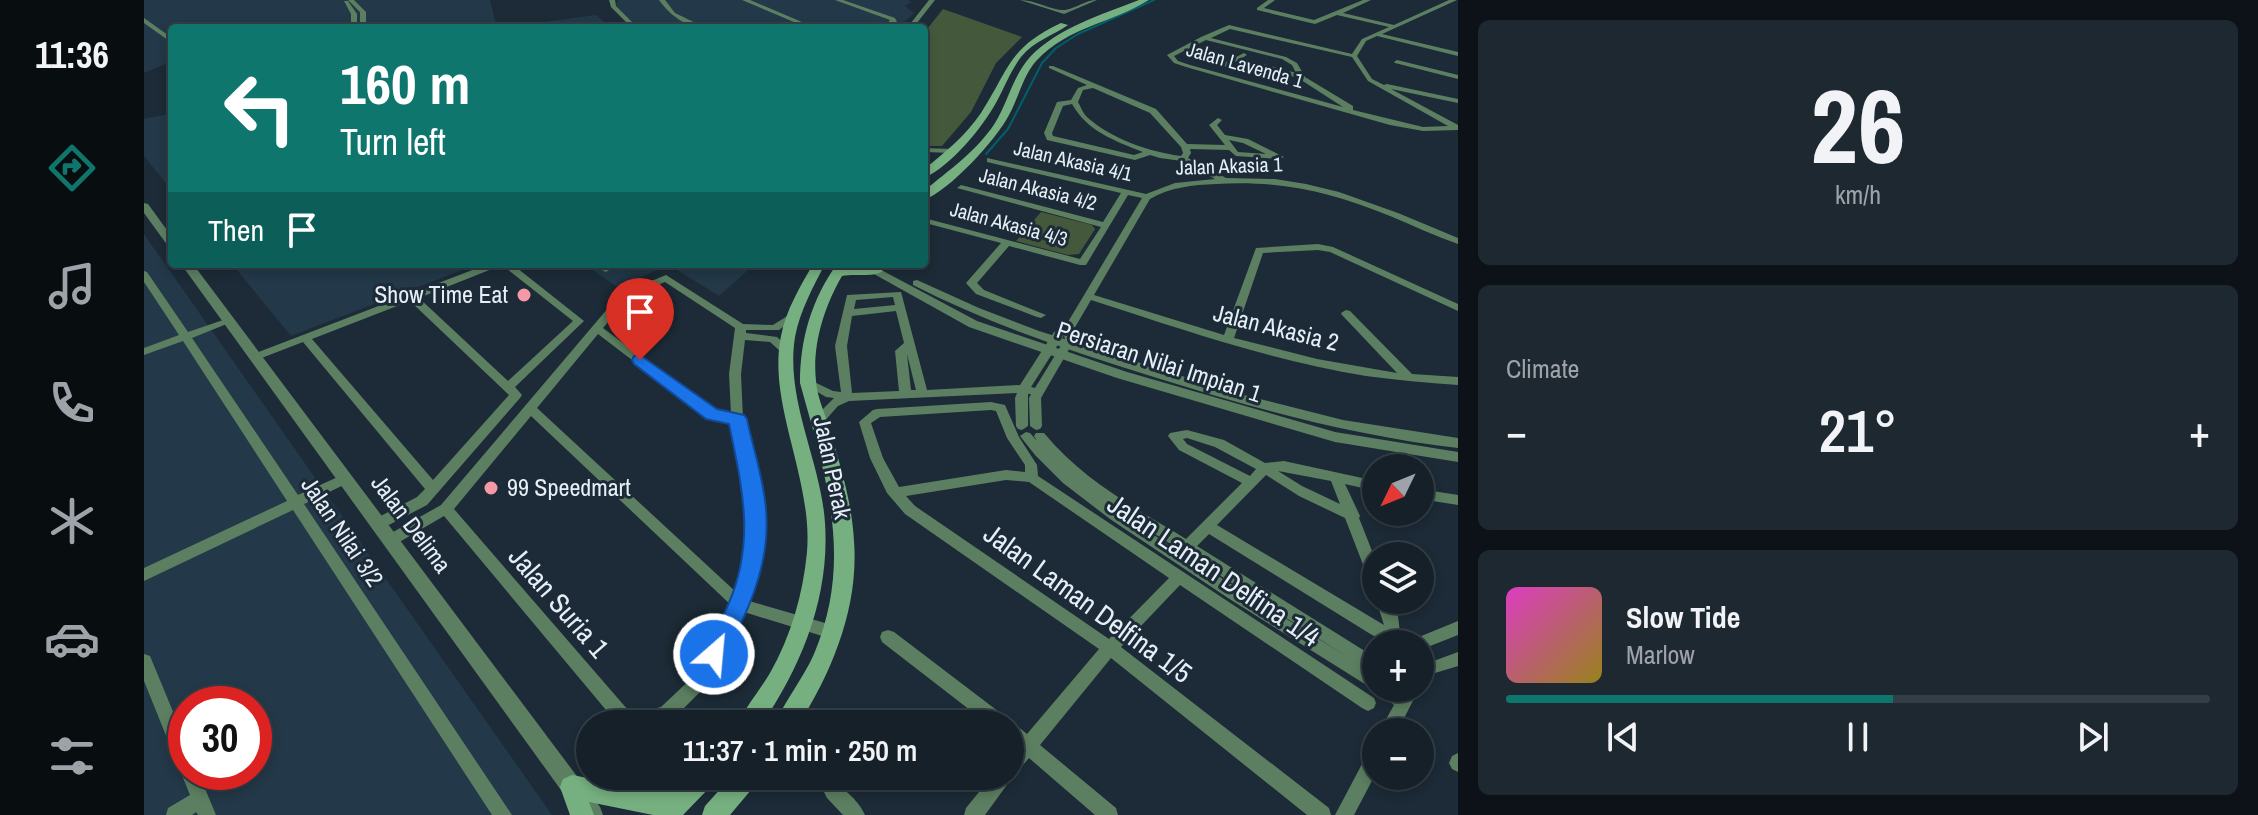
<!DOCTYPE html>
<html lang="en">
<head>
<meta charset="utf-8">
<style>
	body { margin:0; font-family:"Archivo Narrow",sans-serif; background:#1e2831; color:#f1f3f6; height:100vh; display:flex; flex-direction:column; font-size:30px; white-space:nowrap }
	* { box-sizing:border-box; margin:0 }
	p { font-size:26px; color:#9da3a8 }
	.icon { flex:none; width:44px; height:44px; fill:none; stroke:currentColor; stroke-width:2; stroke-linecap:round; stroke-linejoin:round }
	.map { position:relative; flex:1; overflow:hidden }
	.drawer { display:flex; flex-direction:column; gap:20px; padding:20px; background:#0c1217; width:800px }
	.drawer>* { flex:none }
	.banner { position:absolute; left:24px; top:24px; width:760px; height:244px; border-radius:8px; box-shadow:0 4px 12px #0003,0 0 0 2px #343e46; background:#0f766e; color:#fff; overflow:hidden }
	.needle { width:52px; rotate:227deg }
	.buttons { position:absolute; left:1218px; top:454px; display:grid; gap:16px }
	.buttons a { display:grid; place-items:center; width:72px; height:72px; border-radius:50%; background:#152029; box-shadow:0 4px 12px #0003,0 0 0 2px #343e46; font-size:40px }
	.speed { position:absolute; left:24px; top:686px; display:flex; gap:16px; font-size:40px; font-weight:700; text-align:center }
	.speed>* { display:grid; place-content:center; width:104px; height:104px; border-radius:50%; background:#152029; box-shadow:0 4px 12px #0003,0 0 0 2px #343e46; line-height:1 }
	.speed .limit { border:12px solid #d22; background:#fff; color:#111 }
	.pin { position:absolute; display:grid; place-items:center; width:68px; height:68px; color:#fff; margin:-82px -34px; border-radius:50% 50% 50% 0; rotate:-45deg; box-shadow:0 0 8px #0007 }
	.pin .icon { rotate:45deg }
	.me { position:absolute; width:88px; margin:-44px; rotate:27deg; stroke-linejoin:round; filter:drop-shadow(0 0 6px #0008) }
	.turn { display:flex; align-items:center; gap:28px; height:168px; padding:0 40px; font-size:36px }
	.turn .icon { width:104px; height:104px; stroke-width:2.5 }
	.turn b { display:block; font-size:56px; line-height:68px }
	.then { display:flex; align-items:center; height:76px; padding:0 40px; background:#0003; gap:16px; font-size:30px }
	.big { font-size:60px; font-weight:600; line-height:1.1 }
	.drawer .widget { flex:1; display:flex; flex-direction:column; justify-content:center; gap:12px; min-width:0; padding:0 28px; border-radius:12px; background:#1e2831 }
	.drawer .dial { align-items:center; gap:0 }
	.dial b { font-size:104px; line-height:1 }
	.song { display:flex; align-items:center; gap:24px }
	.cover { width:96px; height:96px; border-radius:12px; background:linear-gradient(135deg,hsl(310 70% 55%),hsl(50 70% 35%)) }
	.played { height:8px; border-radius:4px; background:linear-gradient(90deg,#0f766e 55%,#343e46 55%) }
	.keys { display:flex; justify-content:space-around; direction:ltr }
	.heat { display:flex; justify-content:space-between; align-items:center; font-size:44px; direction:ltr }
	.trip { position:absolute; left:432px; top:710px; width:448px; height:80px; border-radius:40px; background:#152029; box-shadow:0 4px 12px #0003,0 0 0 2px #343e46; font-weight:600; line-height:80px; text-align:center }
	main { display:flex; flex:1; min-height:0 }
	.tab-bar { display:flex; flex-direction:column; width:144px; justify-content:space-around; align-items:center; background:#080d10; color:#9da3a8 }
	.tab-bar .icon { width:56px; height:56px }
	.tab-bar .current { color:#0f766e }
	.tab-bar b { font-size:36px; color:#f1f3f6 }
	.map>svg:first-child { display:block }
	.built { fill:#233848; fill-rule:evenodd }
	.green { fill:#44593c }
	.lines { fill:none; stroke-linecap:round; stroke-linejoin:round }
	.stream { stroke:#005f6a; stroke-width:2 }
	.minor { fill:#5c7f61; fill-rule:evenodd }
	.tertiary { fill:#5c7f61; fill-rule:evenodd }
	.secondary { fill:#76b080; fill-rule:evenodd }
	.route { fill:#1a73e8; stroke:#114b97; stroke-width:2 }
	.poi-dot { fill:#f49aa7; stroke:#1c2b37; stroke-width:3 }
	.labels { text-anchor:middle; stroke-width:6; stroke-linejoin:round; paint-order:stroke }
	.far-street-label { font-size:20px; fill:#e6eff7; stroke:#1c2b37 }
	.poi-label { font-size:24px; fill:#e6eff7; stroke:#1c2b37; text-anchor:end }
	.street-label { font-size:24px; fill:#e6eff7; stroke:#1c2b37 }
	.near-street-label { font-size:28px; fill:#e6eff7; stroke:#1c2b37 }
</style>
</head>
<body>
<main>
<nav class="tab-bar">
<b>11:36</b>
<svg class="icon current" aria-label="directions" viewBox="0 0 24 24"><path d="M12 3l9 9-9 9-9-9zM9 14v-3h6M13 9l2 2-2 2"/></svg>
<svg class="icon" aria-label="music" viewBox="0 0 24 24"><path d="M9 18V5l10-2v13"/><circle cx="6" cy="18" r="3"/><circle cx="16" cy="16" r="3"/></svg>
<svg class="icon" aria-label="phone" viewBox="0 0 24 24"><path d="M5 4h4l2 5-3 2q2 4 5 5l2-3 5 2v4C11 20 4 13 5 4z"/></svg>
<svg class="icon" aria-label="climate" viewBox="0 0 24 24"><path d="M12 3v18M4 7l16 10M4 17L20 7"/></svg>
<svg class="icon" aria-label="car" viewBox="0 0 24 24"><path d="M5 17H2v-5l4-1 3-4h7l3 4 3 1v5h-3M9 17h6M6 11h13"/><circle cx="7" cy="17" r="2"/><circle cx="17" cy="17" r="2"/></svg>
<svg class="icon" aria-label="filters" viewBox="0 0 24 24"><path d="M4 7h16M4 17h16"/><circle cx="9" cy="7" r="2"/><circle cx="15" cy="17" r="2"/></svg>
</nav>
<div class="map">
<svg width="1314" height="815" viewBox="0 0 1314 815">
	<rect width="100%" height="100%" fill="#1c2b37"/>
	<!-- built -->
	<path class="built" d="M0,0H346L353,28H28V61L0,73Z
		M474,0H764L768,2L761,6L770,13L754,28H497L484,20L472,5Z
		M452,15L468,28H354Z
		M28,113V191L0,156V119Z
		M0,234L408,815H0ZM42,704H110V772H42Z
		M88,264H334L147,336Z
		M440,264H611L575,296L525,265L473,287Z"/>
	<!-- green -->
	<path class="green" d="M799,9L878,37L852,63L827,112L798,146H780V33Z
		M897,212L948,225L951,229L935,254L924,255L872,241Z"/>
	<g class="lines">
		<!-- stream -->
		<path class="stream" d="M842,154L864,129L898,63L912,48L934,34L1010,0"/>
		<!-- minor -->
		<path class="minor" d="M204,0H210L222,12V28H216V12Z
			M465,0H471L472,6L494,28H488L467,7Z
			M515,0H521L531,13L562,28C542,28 526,15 515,0Z
			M598,0H606L672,28H664Z
			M691,0H699L751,18L753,22L747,28H740L746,20Z
			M785,0H791L769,28H763Z
			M876,0C891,0 909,11 921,10C933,8 941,0 953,0L920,14Z
			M1124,0H1131L1120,8L1170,20L1219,0H1227L1199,13L1250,25L1305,0H1313L1238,34L1314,52V56L1233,36L1222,41L1213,56L1228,79L1240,85L1243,84L1314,99V103L1247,89L1314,125V130L1279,131L1246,125L1042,67L1030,63L1023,55L1057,37L1085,25L1208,54L1218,39L1245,27L1193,15L1171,24L1113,10V8ZM1086,29L1208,57L1224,81L1304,126L1279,127L1209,110V106L1161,77L1153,63L1142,57L1067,38ZM1062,40L1138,59L1148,65L1152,73L1098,58L1103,55L1100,53L1076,65V67H1080L1093,61L1154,78L1199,107L1046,65L1034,61L1030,56Z
			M200,1H204L213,14V28H207V14Z
			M0,18L28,38V43L0,23Z
			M1253,60L1314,75V79L1251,63L1250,62Z
			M905,66H909L1012,109L1043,144L1081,145L1065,125L1074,118L1078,120L1073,125L1081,135L1104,139L1140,157L1136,159L1092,156L1085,150L1046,149L1047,153L1044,158L1082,178L1131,179L1162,184L1195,192L1254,213L1314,238V244C1291,236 1268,225 1246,216C1187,192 1135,180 1072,184C1049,185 1026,187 1006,199L950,295L1080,335L1112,248L1174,244L1189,247L1314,304V311L1186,252L1174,250L1119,253L1090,338L1173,359L1253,373L1198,315L1197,313L1202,310L1206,311L1268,374L1314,377V385C1283,383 1252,380 1222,376C1128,361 1037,329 947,300L930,329L931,339L897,398L898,426L896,429L892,430L886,426L885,398L887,394H884V426L878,430L874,429L872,426L871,398L873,393L705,401L694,406L678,424H670L668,421L670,418L690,398L682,397L658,383L664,379L689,391L697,392L691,346L703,295L757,292L783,390L876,385L910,332L921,327L998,198L984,195L942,265H936L865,246L833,283L840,290L902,315L897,318L893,317L832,294L822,283L857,243L785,224L780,227V218L936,259L957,227L813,188L817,185L959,222L977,193L843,162V158L1002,194L1031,183L1071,179L1038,161L1016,158L1006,155L991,160L903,140L900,133L913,102L927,100L934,88L943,85L905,68ZM949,88L1006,113L1037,147L1039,153L1037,156C1006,152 968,139 944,118C939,114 937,107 934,102L939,90ZM928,104C943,131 971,141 999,152L990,155L909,136L908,133L919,106ZM1085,140L1099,143L1122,154L1094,152ZM749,297L751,305L710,309L712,300ZM752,311L760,343L751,351L755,391L708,393L703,346L708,316ZM920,335L921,339L891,388L887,387ZM763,354L772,390H767Z
			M780,148L808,149L812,151L808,153L780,152Z
			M344,264H368L440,321L371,387L378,395L376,398L283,505L239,528L234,529L229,528L227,524L229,520L273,497L281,489L159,342L115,359L111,360L105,357L107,355ZM358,265L429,321L364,381L275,298ZM266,301L365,395L289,480L168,339Z
			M445,264H474L462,272Z
			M0,271L3,272L44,332L85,318L90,321L48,338L154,495L196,476H206L208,479L206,482L160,504L368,815H348L149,510L0,581V568L143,501L39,341L0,355V348L35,335L0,282Z
			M522,275L599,324L629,325L648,313L653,316L635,330H602V333L633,337L646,349L640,352L636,351L626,342L601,340L597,374L599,419L619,507L616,559L605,601L688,625L694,627L696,632L694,637L688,639L600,612L564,684L528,720L513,724H478L472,722L300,516L252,544L247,545L242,544L240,540L242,536L297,505L476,294ZM521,282L591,328L585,374L587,414L571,412L459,328L484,298ZM454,334L564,418L588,422L605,507L602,559L592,592L393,408ZM387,416L588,606L552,674L517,707L493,713L484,710L310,509Z
			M847,402L861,405L875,437L893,465L894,476L1230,698L1232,703L1230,708L1224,711L1218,708L1036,585L977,647L1185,808L1187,815H1163L967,658L896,745L972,808L974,815H951L885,758L872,773L868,775L865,782L841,815H820L822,808L848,776H866V754L872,747L866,742V724H844L738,642L736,637L738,632L744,630L750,632L863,718L865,723L872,725L883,734L955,649L761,514L743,493L726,458L715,422L729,410L733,409ZM847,410L852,411L863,438L881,465V472L862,470L755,487L739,458L727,423L736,417ZM862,480L885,482L1025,578L965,639L771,506L762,496Z
			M1043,430L1080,440L1121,463L1140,461L1232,481V491L1201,484L1216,516L1215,518L1232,561V586L1227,584L1225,580L1201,518L1155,496L1122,475L1073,525L1240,625L1232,600H1248L1254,616L1256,633L1270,639L1314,621V635L1276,650V644H1250L1228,635L1065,534L1053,546L1232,658V674L1228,673L1232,675V688H1253L1258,691L1259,688L1276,687L1253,732H1235L1250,705L1232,691L1084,598L966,519L919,483L891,455L876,436L882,432L886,433L893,441L890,436L892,433H900C940,481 990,507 1042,539L1098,483L1035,450L1024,436L1026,433ZM1043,438L1071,447L1112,469L1106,476L1043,444L1039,439ZM1134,471L1187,481L1196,504L1158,486ZM973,510L1033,548L1032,550ZM1044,555L1205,658L1042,556Z
			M1276,489L1314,495V505L1276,499Z
			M1314,652V666L1291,673L1276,682V666Z
			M0,654L6,656L42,743V772H54L72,815H54L52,812L48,815H22L24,808L46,795L0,681Z
			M1232,747V773L1210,815H1191L1226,749Z
			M1314,753V772L1308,769L1305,763L1308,756Z
			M689,783C701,788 716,803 721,815H699L683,798L680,792L683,786Z"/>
		<!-- tertiary -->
		<path class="tertiary" d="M0,203L4,204L28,237V247L24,246L0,213Z
			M37,264H49L456,807L459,815H435Z
			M712,264H726L833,321L983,372L1191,432L1314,452V462L1191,442L973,378L825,327Z
			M773,280L835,308L895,331L1092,393L1199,420L1314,438V448C1211,436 1112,409 1013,378C929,352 847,325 769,285V281Z"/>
		<!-- secondary -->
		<path class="secondary" d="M995,0H1005C968,23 924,27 893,60C879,75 875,97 865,115C852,140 806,190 780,200V191C805,170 833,151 851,123C864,102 869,76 886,57C915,27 957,15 995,0Z
			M917,23L924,25C908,36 890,41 877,57C867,70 861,86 853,101C839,127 807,166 780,178V169C801,153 822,135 837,113C866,68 864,48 917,23Z
			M669,264H681C669,287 656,311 651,337C641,401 677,461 681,523C686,596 658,665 618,724H594C602,706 616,690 626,673C647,636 659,594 663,552C669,478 623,404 637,336C642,310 656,287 669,264Z
			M693,264H706L704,267H732L739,271C729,278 711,273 698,276C680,307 668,345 672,381C673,397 681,413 685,428C696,464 708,502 710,541C715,606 689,670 655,724H631C641,700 659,679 670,654C710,559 682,477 656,383C656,338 668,299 693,264Z
			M428,775C449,778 514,797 530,789C535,787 540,780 544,776H573L569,784L539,815H509L445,802L450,815H426L416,787L419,779Z
			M588,776H616L612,784L586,815H558L561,806Z"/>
	</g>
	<!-- route -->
	<path class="route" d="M496,355L573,409L600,415L603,419C609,448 620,480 622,510C627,565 603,613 579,661L570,665L562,661L558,654C566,637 577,622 584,605C612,541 598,488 585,424L562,419L490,364L488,360L490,356Z"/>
	<!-- markers -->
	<g class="poi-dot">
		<circle cx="380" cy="295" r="8"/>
		<circle cx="347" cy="488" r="8"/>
	</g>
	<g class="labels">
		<!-- far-street labels -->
		<g class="far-street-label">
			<text transform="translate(1101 65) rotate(16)" y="7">Jalan Lavenda 1</text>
			<text transform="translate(929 161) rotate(13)" y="7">Jalan Akasia 4/1</text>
			<text transform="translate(1085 166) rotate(-2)" y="7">Jalan Akasia 1</text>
			<text transform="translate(894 189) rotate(14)" y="7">Jalan Akasia 4/2</text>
			<text transform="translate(865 224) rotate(15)" y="7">Jalan Akasia 4/3</text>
		</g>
		<!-- poi labels -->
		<g class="poi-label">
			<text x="364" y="303">Show Time Eat</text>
			<text x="363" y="496" text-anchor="start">99 Speedmart</text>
		</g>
		<!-- street labels -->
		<g class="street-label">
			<text transform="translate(1132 328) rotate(14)" y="8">Jalan Akasia 2</text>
			<text transform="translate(1015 362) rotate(18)" y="8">Persiaran Nilai Impian 1</text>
			<text transform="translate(688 468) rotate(78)" y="8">Jalan Perak</text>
			<text transform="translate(267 524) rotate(53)" y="8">Jalan Delima</text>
			<text transform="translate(198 532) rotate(56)" y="8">Jalan Nilai 3/2</text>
		</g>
		<!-- near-street labels -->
		<g class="near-street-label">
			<text transform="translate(1070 570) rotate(34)" y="10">Jalan Laman Delfina 1/4</text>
			<text transform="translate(415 602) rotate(49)" y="10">Jalan Suria 1</text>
			<text transform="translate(944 603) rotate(36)" y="10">Jalan Laman Delfina 1/5</text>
		</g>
	</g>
</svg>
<div class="buttons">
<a><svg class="needle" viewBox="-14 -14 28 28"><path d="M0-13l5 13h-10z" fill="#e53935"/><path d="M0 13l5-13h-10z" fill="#9da3a8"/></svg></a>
<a><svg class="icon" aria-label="layers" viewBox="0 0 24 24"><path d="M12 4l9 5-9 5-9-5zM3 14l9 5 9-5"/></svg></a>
<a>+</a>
<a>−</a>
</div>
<div class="speed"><div class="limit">30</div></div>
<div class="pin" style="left:496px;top:360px;background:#d93025"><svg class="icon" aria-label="arrive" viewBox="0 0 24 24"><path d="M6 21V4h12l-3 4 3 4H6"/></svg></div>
<svg class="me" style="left:570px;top:654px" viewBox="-20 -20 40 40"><circle r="17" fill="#1a73e8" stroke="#fff" stroke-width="3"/><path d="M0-11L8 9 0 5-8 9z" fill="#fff"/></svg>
<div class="trip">11:37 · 1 min · 250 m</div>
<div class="banner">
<div class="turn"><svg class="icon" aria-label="left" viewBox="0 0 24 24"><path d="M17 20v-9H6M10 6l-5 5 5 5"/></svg><div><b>160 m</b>Turn left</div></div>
<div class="then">Then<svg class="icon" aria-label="arrive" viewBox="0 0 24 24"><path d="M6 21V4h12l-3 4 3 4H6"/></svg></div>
</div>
</div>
<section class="drawer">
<div class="widget dial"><b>26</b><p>km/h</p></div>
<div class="widget"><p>Climate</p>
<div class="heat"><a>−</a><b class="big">21°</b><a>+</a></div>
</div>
<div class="widget">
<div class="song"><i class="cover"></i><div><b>Slow Tide</b><p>Marlow</p></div></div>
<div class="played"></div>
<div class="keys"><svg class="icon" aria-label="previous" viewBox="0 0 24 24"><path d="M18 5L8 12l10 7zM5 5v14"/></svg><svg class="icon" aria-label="pause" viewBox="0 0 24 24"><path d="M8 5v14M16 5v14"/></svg><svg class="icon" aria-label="next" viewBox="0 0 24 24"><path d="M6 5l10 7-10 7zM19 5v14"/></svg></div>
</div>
</section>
</main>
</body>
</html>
